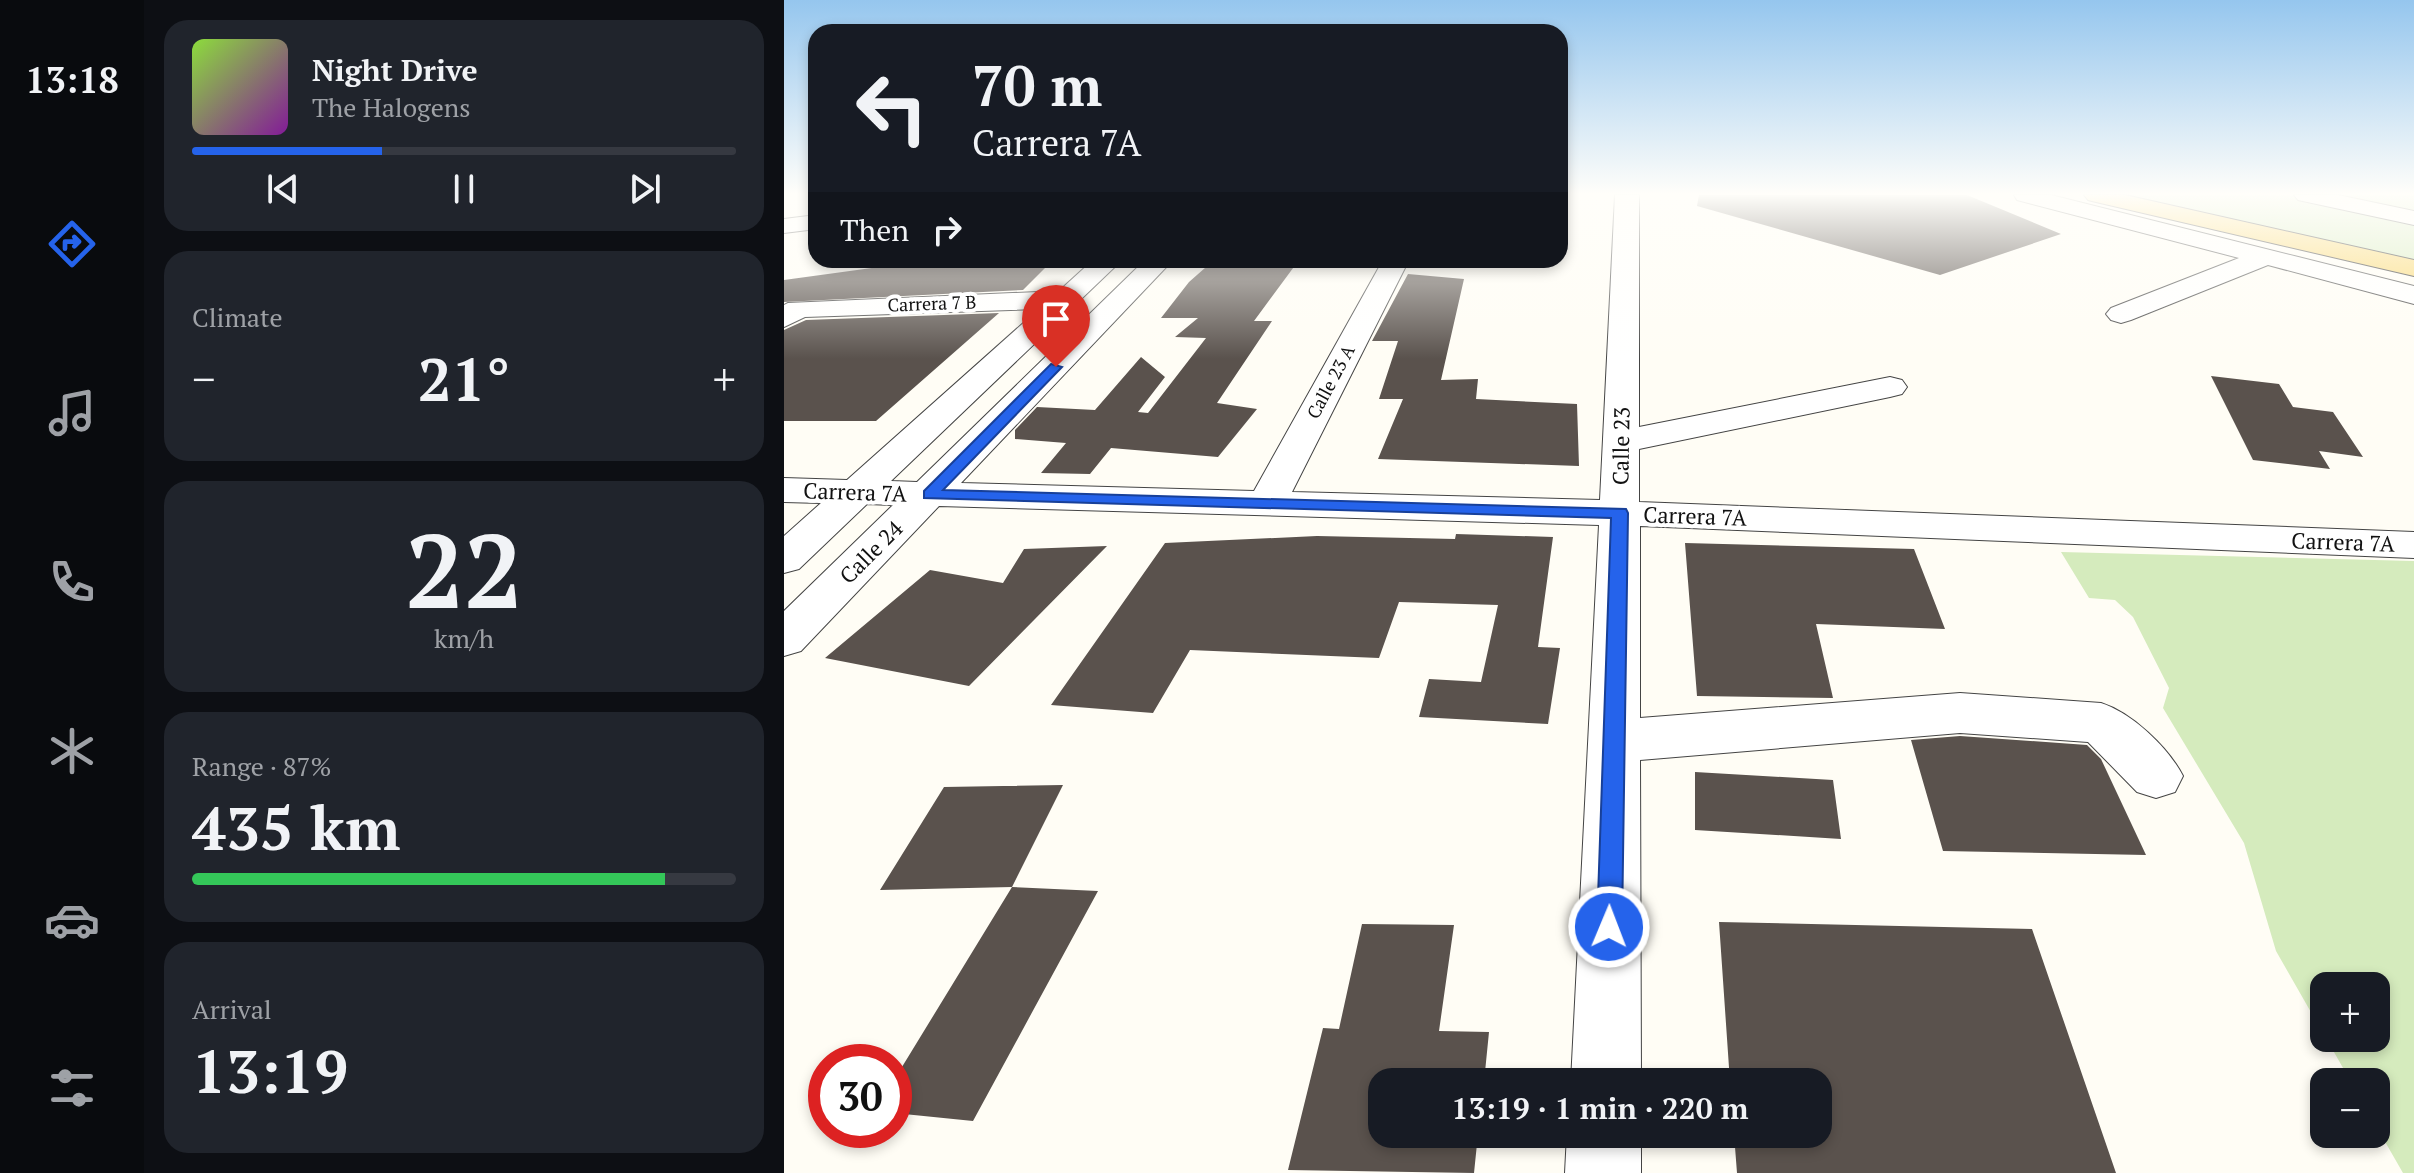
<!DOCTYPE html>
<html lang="en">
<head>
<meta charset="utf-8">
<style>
	body { margin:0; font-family:"PT Serif",serif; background:#20242c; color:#f1f3f6; height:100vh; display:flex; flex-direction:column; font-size:30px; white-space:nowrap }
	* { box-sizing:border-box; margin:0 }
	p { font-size:26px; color:#9ea1a6 }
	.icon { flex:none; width:44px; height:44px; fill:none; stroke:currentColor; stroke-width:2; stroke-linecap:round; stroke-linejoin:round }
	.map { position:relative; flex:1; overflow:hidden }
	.panel { display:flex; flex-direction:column; gap:20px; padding:20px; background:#0d0f14; width:640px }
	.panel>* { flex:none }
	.guide { position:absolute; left:24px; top:24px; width:760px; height:244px; border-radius:24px; box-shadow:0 4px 12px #0003; background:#171b24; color:#f1f3f6; overflow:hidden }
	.fabs { position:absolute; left:1526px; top:972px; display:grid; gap:16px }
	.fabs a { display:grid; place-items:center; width:80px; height:80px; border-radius:16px; background:#171b24; box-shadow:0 4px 12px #0003; font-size:40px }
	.speed { position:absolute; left:24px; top:1044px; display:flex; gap:16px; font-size:40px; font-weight:700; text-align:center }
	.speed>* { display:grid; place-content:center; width:104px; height:104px; border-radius:50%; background:#171b24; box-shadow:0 4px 12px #0003; line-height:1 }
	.speed .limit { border:12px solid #d22; background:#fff; color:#111 }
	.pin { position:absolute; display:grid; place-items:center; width:68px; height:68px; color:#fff; margin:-82px -34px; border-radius:50% 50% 50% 0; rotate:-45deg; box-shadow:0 0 8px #0007 }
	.pin .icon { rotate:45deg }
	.me { position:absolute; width:88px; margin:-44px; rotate:1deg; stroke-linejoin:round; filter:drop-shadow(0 0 6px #0008) }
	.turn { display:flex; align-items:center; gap:28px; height:168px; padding:0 32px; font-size:36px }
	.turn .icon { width:104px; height:104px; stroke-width:2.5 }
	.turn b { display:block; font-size:56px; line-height:68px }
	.then { display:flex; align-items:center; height:76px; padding:0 32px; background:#0003; gap:16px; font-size:30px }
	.big { font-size:60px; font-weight:600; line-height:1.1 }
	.panel .tile { flex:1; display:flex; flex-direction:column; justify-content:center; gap:12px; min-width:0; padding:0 28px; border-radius:24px; background:#20242c }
	.panel .dial { align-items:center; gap:0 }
	.dial b { font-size:104px; line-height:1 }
	.song { display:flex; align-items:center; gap:24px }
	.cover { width:96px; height:96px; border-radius:12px; background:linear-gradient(135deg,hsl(90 70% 55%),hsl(290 70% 35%)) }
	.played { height:8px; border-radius:4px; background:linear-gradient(90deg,#2563eb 35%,#363941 35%) }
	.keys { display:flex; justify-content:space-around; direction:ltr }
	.heat { display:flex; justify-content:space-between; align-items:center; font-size:44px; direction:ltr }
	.charge { height:12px; border-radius:6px; background:linear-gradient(90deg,#34c759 87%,#363941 0) }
	.trip { position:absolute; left:584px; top:1068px; width:464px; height:80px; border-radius:24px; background:#171b24; box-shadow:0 4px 12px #0003; font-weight:600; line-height:80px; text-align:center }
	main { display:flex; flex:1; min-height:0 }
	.dock { display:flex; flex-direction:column; width:144px; justify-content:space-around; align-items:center; background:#090b0e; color:#9ea1a6 }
	.dock .icon { width:56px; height:56px }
	.dock .selected { color:#2563eb }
	.dock b { font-size:36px; color:#f1f3f6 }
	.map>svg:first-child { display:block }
	.green { fill:#d5ebbd }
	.building { fill:#5a524d }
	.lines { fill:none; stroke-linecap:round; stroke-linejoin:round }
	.minor-casing { stroke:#444; stroke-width:2 }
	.major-casing { stroke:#222; stroke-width:2 }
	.minor { fill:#fff; fill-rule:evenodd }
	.major { fill:#f9d66b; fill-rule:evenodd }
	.route { fill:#2563eb; stroke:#184099; stroke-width:2 }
	.labels { text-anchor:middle; stroke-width:8; stroke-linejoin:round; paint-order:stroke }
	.far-street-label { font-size:18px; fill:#111; stroke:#fff }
	.street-label { font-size:22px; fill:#111; stroke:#fff }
</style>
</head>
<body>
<main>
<nav class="dock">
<b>13:18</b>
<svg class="icon selected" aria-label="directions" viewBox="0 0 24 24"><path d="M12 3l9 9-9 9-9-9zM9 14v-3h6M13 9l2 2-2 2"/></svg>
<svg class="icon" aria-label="music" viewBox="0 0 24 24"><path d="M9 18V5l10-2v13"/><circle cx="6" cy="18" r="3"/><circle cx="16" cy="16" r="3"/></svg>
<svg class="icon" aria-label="phone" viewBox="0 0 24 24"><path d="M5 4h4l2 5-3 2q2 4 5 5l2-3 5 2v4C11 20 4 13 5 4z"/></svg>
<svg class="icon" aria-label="climate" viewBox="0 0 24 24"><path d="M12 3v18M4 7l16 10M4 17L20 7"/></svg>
<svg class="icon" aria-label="car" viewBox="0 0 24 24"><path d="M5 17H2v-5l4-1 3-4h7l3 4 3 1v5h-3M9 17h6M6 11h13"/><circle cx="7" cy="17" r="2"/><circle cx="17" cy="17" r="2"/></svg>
<svg class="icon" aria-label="filters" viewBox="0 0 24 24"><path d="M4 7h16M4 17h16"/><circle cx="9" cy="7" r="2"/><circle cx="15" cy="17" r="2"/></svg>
</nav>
<section class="panel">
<div class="tile">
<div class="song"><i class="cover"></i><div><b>Night Drive</b><p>The Halogens</p></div></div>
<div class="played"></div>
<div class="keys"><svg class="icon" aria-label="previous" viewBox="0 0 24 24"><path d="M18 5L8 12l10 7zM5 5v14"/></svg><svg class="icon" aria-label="pause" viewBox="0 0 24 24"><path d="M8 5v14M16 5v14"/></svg><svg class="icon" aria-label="next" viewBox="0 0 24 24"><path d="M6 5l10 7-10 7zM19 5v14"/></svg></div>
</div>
<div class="tile"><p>Climate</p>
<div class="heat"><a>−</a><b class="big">21°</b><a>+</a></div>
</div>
<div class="tile dial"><b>22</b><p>km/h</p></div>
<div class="tile"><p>Range · 87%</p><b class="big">435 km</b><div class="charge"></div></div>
<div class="tile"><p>Arrival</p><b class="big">13:19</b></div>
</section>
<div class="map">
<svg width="1630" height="1173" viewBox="0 0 1630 1173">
	<rect width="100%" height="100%" fill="#fffdf5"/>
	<!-- green -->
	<path class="green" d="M1298,195H1630V273Z
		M1277,552L1630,561V1173H1619L1592,1126V1082H1567L1542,1038H1592V986H1540V1035L1492,951L1460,843L1379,708L1385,688L1349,617L1331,600L1305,598Z"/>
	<!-- building -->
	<path class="building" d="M915,195H1183L1277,234L1156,275L913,206Z
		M146,260H269L239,290L0,302V280Z
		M430,260L477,263L481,260H515L470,321H488L433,403L473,409L434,457L327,448L306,474L257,473L282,443L231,439V430L253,407L311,410L357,357L381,377L354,412L364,413L422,338L391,337L414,318H377L405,282Z
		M624,274L680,279L657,380L694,379L692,399L793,404L795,466L594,459L619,399H595L614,341H588Z
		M215,313L92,421H0V330L22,320Z
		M1427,376L1495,384L1509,407L1549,412L1579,457L1535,451L1546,469L1469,460Z
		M672,534L769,537L754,647L776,648L764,724L635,717L645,679L697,682L714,605L615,602L595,658L406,650L369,713L267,705L381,543L533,536L671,539Z
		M901,543L1130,549L1161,629L1032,624L1049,698L913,696Z
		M323,546L185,686L41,658L146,570L219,583L240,549Z
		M1176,736L1303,745L1317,759L1362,855L1159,851L1127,740Z
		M911,772L1049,780L1057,839L911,830Z
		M279,785L228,887L96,890L160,787Z
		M228,887L314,891L189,1121L110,1113V1080Z
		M935,922L1248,929L1332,1173H953L950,1134H1034V1082H946Z
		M578,924L670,925L655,1031L705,1032L700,1082H598V1134H694L690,1173L504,1170L539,1028L555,1029Z"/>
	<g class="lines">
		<defs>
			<path id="minor" d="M831,195H855V427L1106,377L1118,380L1123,387L1118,394L1106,397L855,449V502L1630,532V558L856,526V718L1176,693L1317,703C1348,713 1384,747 1399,776L1391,792L1372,798L1353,792L1304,742L1176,733L856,760L857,1082H787L815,525L155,506L17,651L0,656V611L109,505L83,504L15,569L0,573V536L37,503L0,502V478L63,480L255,309L21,317L0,327V305L4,303L275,291L309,260H338L107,481L133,482L361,260H389L177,483L470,491L599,260H625L508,492L816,500Z
				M1230,195H1267L1630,286V304L1484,265L1347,320L1337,323L1327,320L1322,314L1327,308L1455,258L1233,200Z
				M1510,195H1554L1630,211V225L1514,200Z
				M32,215V229L0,233V219Z
				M783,1134H857V1173H781Z"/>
			<path id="major" d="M1300,195H1341L1630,260V276L1312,202L1304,200Z"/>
		</defs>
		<!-- minor casing -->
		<use href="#minor" class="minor-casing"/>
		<!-- major casing -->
		<use href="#major" class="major-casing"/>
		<!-- minor -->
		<use href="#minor" class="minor"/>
		<!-- major -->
		<use href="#major" class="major"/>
	</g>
	<!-- sky -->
	<linearGradient id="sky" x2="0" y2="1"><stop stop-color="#95c6ee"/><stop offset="0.54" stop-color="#fffefa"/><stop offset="1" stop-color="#fffefa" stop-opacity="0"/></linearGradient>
	<rect width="1630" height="359" fill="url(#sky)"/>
	<!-- route -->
	<path class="route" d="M267,364L278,367L159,490L842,509L844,513L838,927L835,935L825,939L816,935L813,927L827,518L140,498V491Z"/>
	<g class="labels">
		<!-- far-street labels -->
		<g class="far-street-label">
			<text transform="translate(148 304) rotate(-2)" y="6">Carrera 7 B</text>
			<text transform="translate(547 382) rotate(-62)" y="6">Calle 23 A</text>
		</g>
		<!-- street labels -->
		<g class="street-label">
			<text transform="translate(837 446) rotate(-89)" y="8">Calle 23</text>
			<text transform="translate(71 492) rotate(2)" y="8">Carrera 7A</text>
			<text transform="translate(911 516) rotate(2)" y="8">Carrera 7A</text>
			<text transform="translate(1559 542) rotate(2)" y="8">Carrera 7A</text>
			<text transform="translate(87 552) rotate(-45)" y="8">Calle 24</text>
		</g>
	</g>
</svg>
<div class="fabs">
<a>+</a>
<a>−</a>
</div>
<div class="speed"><div class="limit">30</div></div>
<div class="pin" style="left:272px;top:367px;background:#d93025"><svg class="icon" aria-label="arrive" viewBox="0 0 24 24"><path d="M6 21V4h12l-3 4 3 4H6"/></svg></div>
<svg class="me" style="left:825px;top:927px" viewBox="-20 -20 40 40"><circle r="17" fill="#2563eb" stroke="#fff" stroke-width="3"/><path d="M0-11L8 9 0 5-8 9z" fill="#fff"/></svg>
<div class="trip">13:19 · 1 min · 220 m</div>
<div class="guide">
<div class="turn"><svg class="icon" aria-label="left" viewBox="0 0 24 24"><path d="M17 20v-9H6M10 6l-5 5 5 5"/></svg><div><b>70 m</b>Carrera 7A</div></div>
<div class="then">Then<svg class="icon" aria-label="right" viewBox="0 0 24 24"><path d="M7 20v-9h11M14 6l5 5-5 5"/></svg></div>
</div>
</div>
</main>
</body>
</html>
